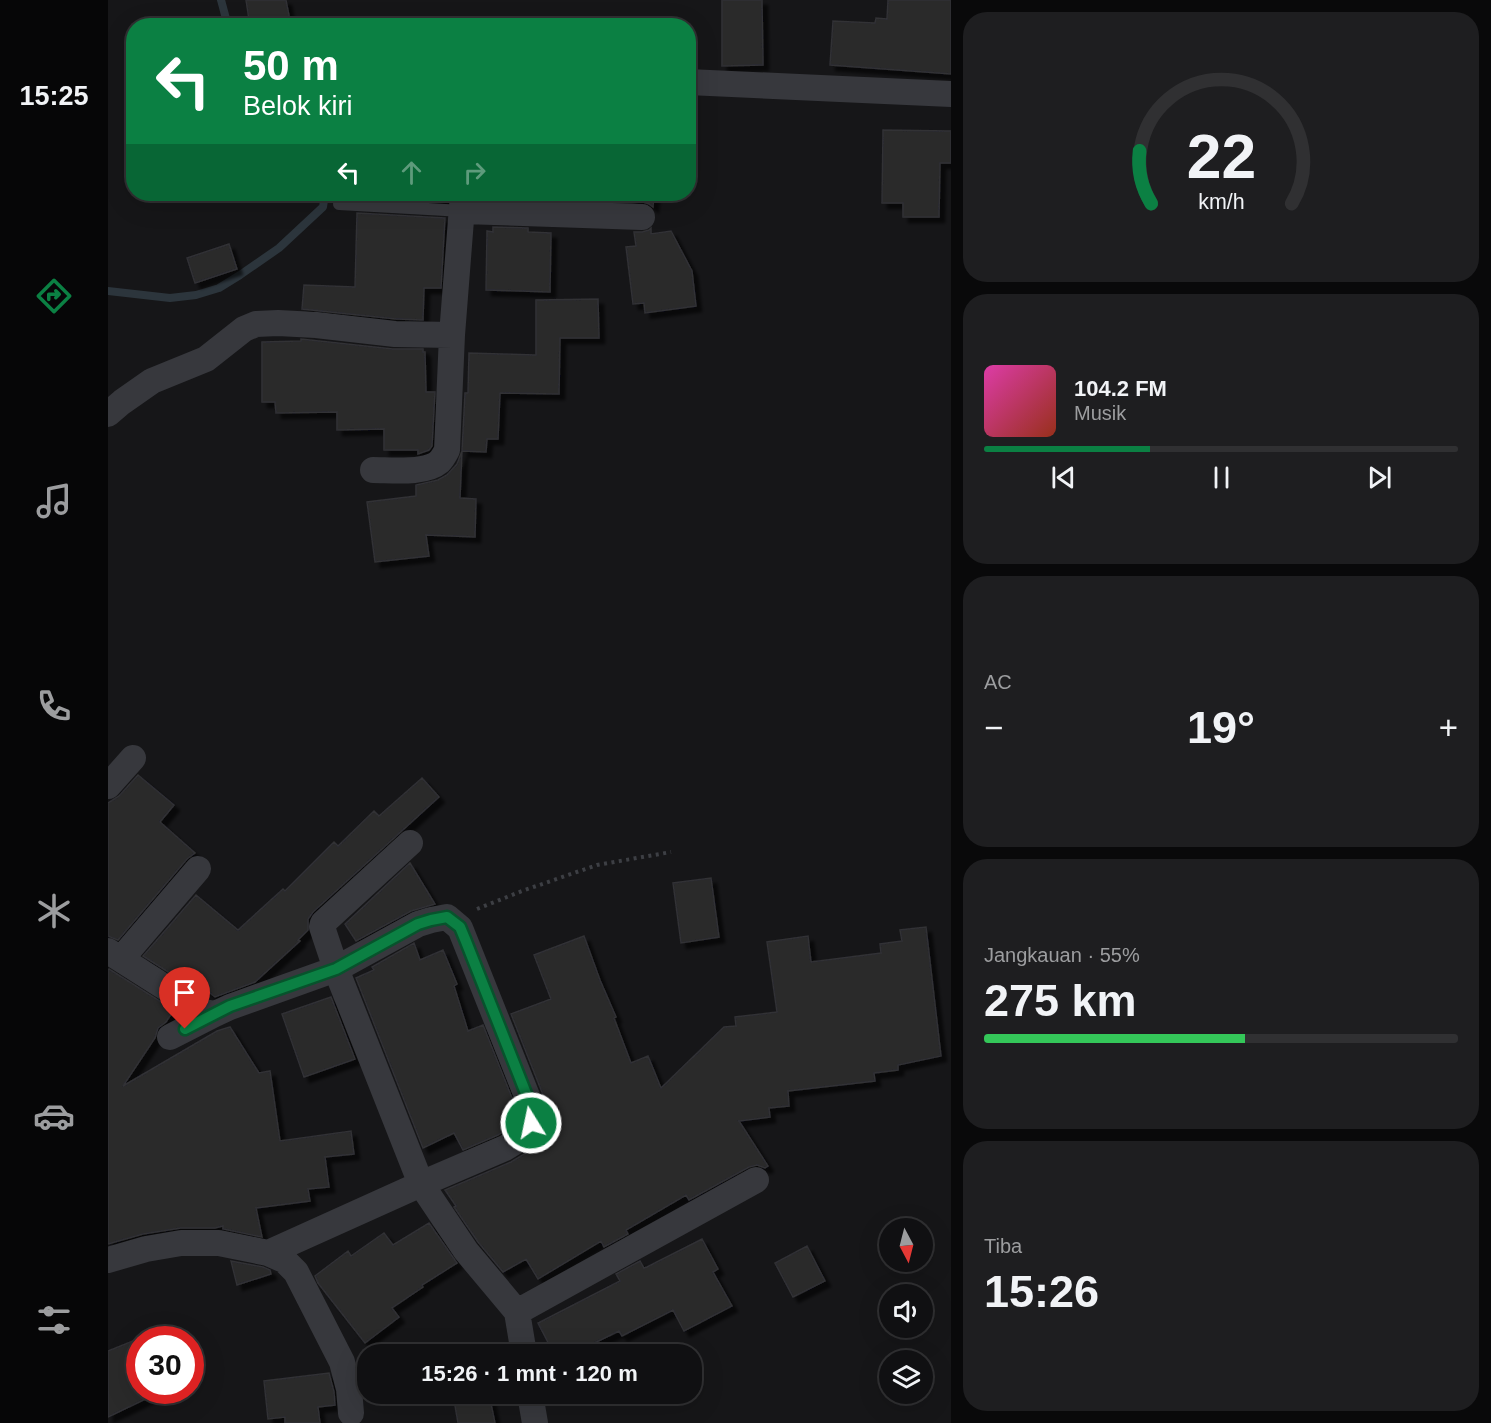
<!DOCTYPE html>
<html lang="id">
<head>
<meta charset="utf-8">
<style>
	body { margin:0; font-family:Arial,sans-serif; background:#1e1e20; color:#f1f3f6; height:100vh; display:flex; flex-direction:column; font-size:22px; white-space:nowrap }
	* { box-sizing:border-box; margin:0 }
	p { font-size:20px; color:#9c9d9f }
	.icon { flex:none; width:33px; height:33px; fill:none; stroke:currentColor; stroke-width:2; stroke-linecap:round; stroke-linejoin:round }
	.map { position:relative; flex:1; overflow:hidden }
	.details { display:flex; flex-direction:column; gap:12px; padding:12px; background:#09090a; width:540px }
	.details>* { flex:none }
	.top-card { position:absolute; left:18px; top:18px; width:570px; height:183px; border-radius:24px; box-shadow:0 6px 24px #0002,0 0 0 2px #303032; background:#0b8043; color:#fff; overflow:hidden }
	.needle { width:39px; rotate:173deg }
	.tools { position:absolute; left:771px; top:1218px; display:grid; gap:12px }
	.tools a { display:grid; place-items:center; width:54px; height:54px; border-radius:50%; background:#101012; box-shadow:0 6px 24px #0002,0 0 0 2px #303032; font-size:30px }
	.speed { position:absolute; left:18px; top:1326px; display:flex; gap:12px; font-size:30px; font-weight:700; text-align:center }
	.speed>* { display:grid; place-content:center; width:78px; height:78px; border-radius:50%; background:#101012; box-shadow:0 6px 24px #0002,0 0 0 2px #303032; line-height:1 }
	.speed .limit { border:9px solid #d22; background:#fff; color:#111 }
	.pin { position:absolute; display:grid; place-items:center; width:51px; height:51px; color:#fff; margin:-62px -26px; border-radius:50% 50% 50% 0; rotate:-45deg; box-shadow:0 0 6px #0007 }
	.pin .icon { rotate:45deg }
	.me { position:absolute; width:66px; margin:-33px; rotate:350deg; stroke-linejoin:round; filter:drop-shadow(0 0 4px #0008) }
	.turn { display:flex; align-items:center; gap:21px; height:126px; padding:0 18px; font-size:27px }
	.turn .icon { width:78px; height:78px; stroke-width:2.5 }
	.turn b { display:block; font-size:42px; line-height:51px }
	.lanes { display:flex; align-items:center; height:57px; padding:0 18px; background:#0003; justify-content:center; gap:30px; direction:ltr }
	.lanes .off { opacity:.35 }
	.big { font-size:45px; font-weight:700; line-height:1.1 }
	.details .tile { flex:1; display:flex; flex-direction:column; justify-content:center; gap:9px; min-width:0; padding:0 21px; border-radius:24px; background:#1e1e20 }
	.details .dial { align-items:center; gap:0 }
	.dial svg { height:156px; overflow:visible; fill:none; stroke:#303032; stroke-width:7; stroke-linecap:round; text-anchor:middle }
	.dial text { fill:#f1f3f6; stroke:none }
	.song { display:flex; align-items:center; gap:18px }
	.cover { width:72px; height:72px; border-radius:9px; background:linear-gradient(135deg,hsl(320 70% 55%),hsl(10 70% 35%)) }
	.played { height:6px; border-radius:3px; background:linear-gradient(90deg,#0b8043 35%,#303032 35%) }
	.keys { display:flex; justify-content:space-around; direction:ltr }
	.heat { display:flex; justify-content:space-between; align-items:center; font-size:33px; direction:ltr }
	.charge { height:9px; border-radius:4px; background:linear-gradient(90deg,#34c759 55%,#303032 0) }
	.trip { position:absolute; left:249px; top:1344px; width:345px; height:60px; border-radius:24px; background:#101012; box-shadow:0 6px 24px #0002,0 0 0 2px #303032; font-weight:700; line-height:60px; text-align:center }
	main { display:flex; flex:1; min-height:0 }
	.dock { display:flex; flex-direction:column; width:108px; justify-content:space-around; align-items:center; background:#060607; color:#9c9d9f }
	.dock .icon { width:42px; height:42px }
	.dock .on { color:#0b8043 }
	.dock b { font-size:27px; color:#f1f3f6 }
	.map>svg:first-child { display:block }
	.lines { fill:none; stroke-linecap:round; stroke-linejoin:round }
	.stream { stroke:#2c353c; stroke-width:8 }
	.building { fill:#29292c; stroke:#303034; stroke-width:1.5; filter:url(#shadow) }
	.path { stroke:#3d3f44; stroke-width:4; stroke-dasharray:3 4.5; stroke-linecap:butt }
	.lane { stroke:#37383d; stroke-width:12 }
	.street { stroke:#37383d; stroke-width:26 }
	.route-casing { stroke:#07532c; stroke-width:15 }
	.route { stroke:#0b8043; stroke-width:10 }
</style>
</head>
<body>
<main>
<nav class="dock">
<b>15:25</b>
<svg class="icon on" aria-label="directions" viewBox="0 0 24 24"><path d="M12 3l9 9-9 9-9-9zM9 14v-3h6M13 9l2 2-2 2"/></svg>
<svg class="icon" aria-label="music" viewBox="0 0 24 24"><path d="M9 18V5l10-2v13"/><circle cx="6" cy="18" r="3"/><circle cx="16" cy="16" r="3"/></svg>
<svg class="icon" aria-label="phone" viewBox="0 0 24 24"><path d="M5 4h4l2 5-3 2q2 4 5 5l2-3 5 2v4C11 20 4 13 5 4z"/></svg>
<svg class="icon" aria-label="climate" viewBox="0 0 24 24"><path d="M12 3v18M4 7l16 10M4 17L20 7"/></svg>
<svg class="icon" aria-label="car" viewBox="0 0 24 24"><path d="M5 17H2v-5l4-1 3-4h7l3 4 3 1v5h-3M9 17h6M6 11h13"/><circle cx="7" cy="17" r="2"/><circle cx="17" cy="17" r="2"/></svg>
<svg class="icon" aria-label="filters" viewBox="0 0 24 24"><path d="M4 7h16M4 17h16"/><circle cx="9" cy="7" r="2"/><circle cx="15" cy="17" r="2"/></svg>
</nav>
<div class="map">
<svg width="843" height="1423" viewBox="0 0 843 1423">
	<defs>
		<filter id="shadow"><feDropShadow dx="5.5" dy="5.5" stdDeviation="1.5" flood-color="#0009"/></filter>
	</defs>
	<rect width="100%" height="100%" fill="#161618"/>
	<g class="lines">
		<!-- stream -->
		<path class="stream" d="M113,0L120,26
			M0,291L62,298L88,295L111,288L132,275L171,248L215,207L217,194"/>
	</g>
	<!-- building -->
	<path class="building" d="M138,0H178L183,26H142Z
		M614,0H654L655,65L614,66Z
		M780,0H843V74L722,65L725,21L767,23L768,18L779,19Z
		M775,130L843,131V163H832L831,217H795V203H774Z
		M249,194H337V202L249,197Z
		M522,194H546L545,207L541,204L535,202H523Z
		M249,213L337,218L333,288H316L315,320L288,319L194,309L196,285L247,287Z
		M385,227L420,228V232L443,233L442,292L378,290L379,231L385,232Z
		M543,228V234L563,231L584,271L588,306L537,313L536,303L525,304L518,247L528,246L526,232H534L541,230Z
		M121,244L129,269L87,283L79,258Z
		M490,299L491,338H452L451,394L392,393L390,439H379L378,452L354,451L357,393H360L361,353L428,355V300Z
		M193,339L285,349H315V352H317L318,392H327L324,446L321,450L310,454V450H276V429L229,430V412L168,413L167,402H154V342L193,341Z
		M354,451L352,498L368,499L367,537L318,535L321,556L267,562L259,502L308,496V485L330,480L339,475L349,464Z
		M30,775L66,805L52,822L87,853L79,859L10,940L0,936V803L11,796Z
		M314,778L331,797L205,912L200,919V930L190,940L192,941L147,982L107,997L86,980L82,986L35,956L88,895L130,930L175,889L177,891L226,842L230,846L266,811L271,816Z
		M302,863L327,904L303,911L248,941L237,924Z
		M603,878L611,937L573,943L565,883Z
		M818,927L833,1056L790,1065V1070L766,1073L767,1081L680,1091L681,1106L661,1108L662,1117L631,1121L660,1166L657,1168L649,1165L641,1167L581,1200L578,1195L518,1230L520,1234L496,1247L493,1241L430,1279L418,1259L395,1272L370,1242L346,1207L348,1206L337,1190L403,1162L423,1150L432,1139L437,1129L440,1113L439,1105L403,1014L443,999L426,955L476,936L492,980L508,1017L506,1018L523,1063L540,1056L553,1088L616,1027L628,1026L627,1017L669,1012L659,942L700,936L703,962L773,953L772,944L794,941L792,930Z
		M306,943L312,960L335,950L349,984L346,986L360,1031L375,1025L410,1113L408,1119L405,1126L390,1135L355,1150L346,1133L315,1148L248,978L266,970L264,967Z
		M1,969L66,1010L58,1022L50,1028L47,1038L15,1086L109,1031L122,1027L151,1073L162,1071L172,1141L243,1131L246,1154L217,1157L221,1187L200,1189L202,1201L148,1208L154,1237L115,1229V1226L107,1228H73L35,1234L0,1244V971Z
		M223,997L247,1059L196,1077L174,1014Z
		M321,1223L349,1263L314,1285L315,1287L284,1308L291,1317L257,1343L210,1283L207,1276L240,1251L243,1256L276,1233L285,1245Z
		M594,1239L610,1269L605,1272L624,1306L576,1331L565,1310L514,1336L511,1331L464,1354H446L430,1323L512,1281L508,1274L532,1261L536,1268L539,1267Z
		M699,1246L717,1281L685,1297L667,1263Z
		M123,1261L155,1267L162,1270L163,1274L129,1285Z
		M32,1338V1390H39L42,1397L0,1417V1351Z
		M221,1373L226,1392L227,1405L210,1407L212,1423H177V1417L160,1419L156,1381Z
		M345,1394H381L387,1423H350Z"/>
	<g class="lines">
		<!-- path -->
		<path class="path" d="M369,909L414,891L489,865L563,852"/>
		<!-- lane -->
		<path class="lane" d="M231,204L355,211"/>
		<!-- street -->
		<path class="street" d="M580,82L843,94
			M355,211L534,217
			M0,414L14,402L44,381L98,359L136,329L148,324L170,323L208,325L287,334L344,335L355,194
			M265,470C283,470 317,474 331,462C335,458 337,454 339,450L344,335
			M0,786L25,758
			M302,843L215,923L214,927L228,969L313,1184L358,1251L409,1312L416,1354
			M0,951L96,1012L107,1014L122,1007L228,969L310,924L323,920L339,917L352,928L425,1111L423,1123L420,1130L415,1137L397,1148L313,1184L160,1253
			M13,959L90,869
			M62,1037L107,1014
			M0,1260L38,1249L73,1243H111L160,1253L176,1260L188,1272L234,1362L241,1389L243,1413
			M409,1312L648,1180
			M422,1394L427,1423"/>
	</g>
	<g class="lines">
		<defs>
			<path id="route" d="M77,1029L122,1006L228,969L310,924L323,920L339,917L352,927L357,939L421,1101L425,1112L423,1123"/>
		</defs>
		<!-- route casing -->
		<use href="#route" class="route-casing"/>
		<!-- route -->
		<use href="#route" class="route"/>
	</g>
</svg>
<div class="tools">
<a><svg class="needle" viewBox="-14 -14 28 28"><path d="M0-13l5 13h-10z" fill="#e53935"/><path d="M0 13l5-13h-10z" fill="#9c9d9f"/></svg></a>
<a><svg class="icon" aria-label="sound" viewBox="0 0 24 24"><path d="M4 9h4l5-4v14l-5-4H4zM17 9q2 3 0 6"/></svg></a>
<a><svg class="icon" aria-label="layers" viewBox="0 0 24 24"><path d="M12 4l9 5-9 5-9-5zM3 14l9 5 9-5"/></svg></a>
</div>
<div class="speed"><div class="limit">30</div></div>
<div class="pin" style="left:77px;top:1029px;background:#d93025"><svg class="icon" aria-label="arrive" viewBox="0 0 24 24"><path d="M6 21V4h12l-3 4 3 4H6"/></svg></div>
<svg class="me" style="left:423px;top:1123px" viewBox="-20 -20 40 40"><circle r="17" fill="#0b8043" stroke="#fff" stroke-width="3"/><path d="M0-11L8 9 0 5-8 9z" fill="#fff"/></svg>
<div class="trip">15:26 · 1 mnt · 120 m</div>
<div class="top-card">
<div class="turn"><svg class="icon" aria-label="left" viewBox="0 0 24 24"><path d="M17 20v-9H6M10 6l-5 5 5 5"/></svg><div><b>50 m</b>Belok kiri</div></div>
<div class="lanes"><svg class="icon" aria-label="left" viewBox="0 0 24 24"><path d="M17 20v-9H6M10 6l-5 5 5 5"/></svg><svg class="icon off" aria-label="ahead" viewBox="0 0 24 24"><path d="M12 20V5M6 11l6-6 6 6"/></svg><svg class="icon off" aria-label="right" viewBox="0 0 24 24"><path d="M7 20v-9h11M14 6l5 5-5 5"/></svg></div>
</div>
</div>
<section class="details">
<div class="tile dial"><svg viewBox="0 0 100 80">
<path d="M14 69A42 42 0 1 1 86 69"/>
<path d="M14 69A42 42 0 0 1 8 42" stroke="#0b8043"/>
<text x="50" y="56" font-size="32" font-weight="700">22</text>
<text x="50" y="72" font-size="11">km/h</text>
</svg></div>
<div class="tile">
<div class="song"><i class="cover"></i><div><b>104.2 FM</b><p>Musik</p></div></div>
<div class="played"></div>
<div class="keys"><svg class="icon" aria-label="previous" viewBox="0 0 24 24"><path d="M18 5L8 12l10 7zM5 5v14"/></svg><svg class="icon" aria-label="pause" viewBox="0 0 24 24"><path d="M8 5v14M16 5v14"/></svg><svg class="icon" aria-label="next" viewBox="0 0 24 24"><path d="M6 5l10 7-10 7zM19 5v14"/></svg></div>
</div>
<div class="tile"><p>AC</p>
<div class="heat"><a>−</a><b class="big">19°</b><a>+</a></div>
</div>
<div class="tile"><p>Jangkauan · 55%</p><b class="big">275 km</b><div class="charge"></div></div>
<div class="tile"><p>Tiba</p><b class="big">15:26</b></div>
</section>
</main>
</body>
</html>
